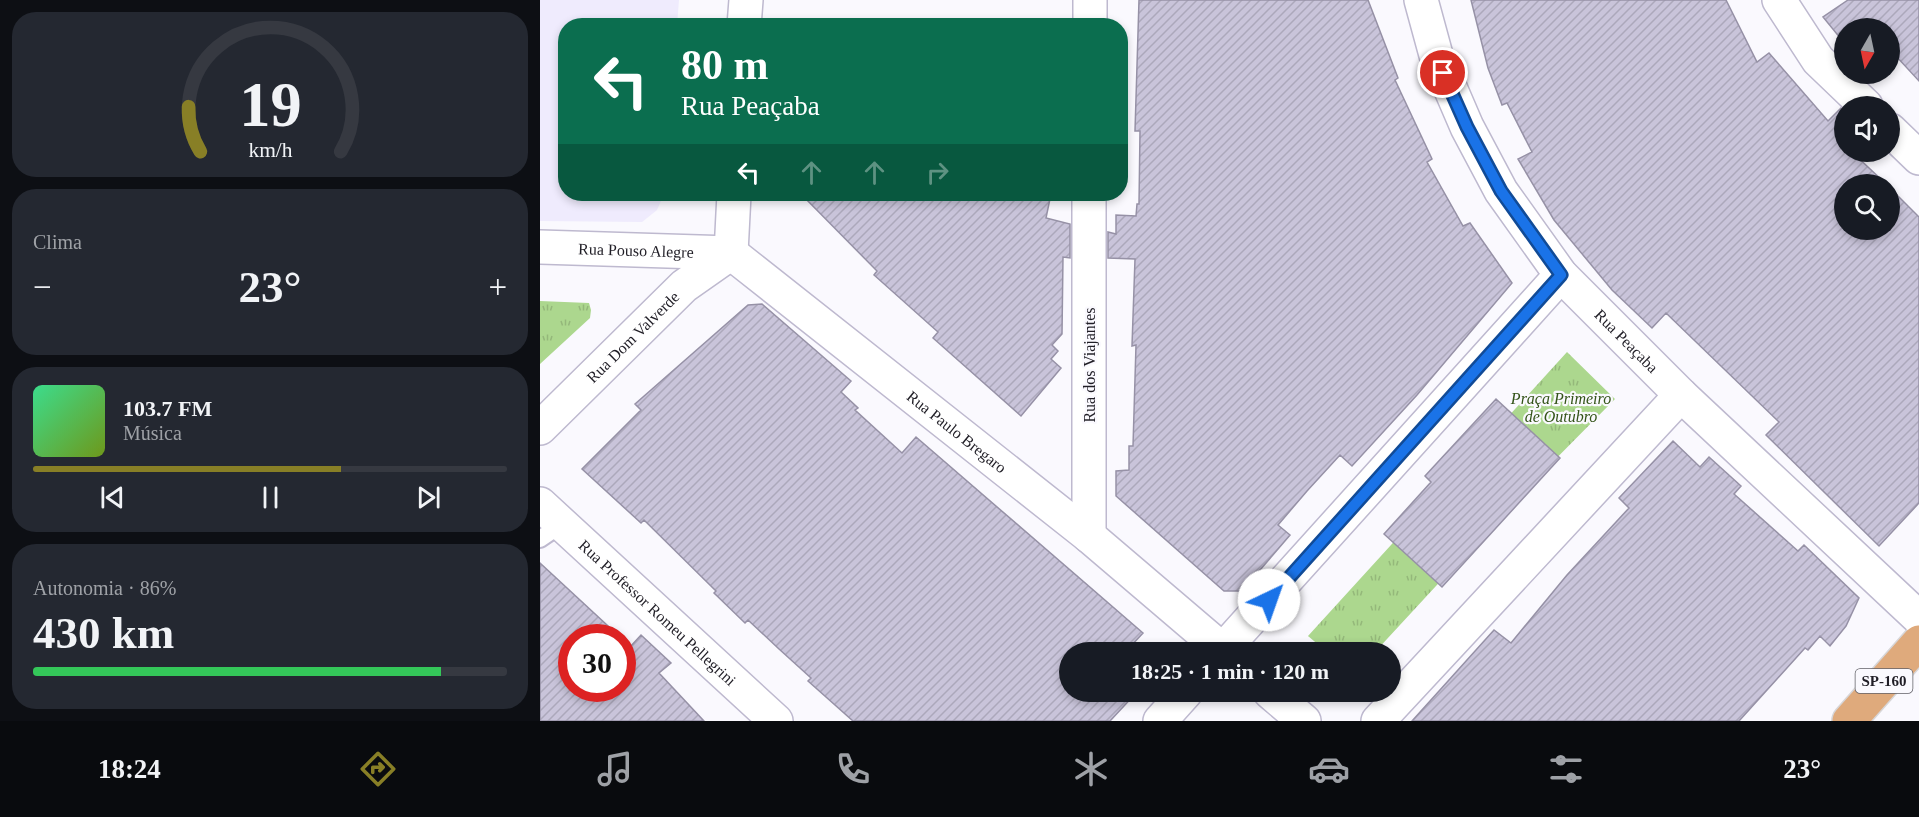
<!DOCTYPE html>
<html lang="pt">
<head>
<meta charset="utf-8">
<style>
	body { margin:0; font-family:Georgia,serif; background:#242831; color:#f1f3f6; height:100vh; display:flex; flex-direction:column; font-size:22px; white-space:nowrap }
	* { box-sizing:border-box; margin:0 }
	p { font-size:20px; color:#9ea1a6 }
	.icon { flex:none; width:33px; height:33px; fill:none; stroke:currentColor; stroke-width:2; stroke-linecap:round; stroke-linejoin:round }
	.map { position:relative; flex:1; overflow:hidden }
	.sheet { display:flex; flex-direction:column; gap:12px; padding:12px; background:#0d0f14; width:540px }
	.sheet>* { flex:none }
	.hud { position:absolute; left:18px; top:18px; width:570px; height:183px; border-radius:24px; box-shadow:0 3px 9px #0003; background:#0b6e4f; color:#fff; overflow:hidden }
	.needle { width:39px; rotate:189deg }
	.controls { position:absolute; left:1294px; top:18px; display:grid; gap:12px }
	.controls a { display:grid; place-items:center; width:66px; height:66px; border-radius:50%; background:#171b24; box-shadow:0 3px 9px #0003; font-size:30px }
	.speed { position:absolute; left:18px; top:624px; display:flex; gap:12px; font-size:30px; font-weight:700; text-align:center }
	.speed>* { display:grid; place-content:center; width:78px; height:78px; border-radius:50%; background:#171b24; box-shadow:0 3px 9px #0003; line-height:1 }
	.speed .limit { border:9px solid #d22; background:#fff; color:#111 }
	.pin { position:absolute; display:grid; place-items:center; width:51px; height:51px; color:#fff; margin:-26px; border:3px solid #fff; border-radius:50%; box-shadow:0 2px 6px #0007 }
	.me { position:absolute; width:66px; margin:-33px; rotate:42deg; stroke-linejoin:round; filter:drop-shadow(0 0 4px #0008) }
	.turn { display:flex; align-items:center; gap:21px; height:126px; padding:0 24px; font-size:27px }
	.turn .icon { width:78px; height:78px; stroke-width:2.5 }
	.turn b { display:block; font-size:42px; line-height:51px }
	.lanes { display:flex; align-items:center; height:57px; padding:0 24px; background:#0003; justify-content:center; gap:30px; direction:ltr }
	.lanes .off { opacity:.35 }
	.big { font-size:45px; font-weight:800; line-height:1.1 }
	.sheet .tile { flex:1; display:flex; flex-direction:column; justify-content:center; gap:9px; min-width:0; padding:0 21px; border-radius:24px; background:#242831 }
	.sheet .dial { align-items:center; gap:0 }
	.dial svg { height:156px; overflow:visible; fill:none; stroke:#363941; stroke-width:7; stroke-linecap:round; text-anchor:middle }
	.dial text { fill:#f1f3f6; stroke:none }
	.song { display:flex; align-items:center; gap:18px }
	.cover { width:72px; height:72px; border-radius:9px; background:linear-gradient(135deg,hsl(150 70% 55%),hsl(80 70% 35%)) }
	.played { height:6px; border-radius:3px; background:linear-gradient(90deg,#887f26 65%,#363941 65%) }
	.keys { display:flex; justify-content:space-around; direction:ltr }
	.heat { display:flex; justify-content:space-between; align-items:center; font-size:33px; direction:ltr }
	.charge { height:9px; border-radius:4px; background:linear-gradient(90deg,#34c759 86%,#363941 0) }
	.trip { position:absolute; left:519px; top:642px; width:342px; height:60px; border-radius:30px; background:#171b24; box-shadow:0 3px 9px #0003; font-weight:800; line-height:60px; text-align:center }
	.dock { display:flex; height:96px; justify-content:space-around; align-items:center; background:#090b0e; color:#9ea1a6 }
	.dock .icon { width:42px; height:42px }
	.dock .on { color:#887f26 }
	.dock b { font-size:27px; color:#f1f3f6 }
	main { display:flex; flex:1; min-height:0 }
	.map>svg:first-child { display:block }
	.built { fill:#efebfd }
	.grass { fill:url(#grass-tufts) }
	.building { fill:url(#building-hatch); stroke:#9691a6; stroke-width:1.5 }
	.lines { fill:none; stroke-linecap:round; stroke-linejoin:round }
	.service-casing { stroke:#beb9cf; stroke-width:20 }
	.minor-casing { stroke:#beb9cf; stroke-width:36 }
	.tertiary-casing { stroke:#beb9cf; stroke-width:36 }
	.primary-casing { stroke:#d7d6d8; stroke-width:36 }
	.service { stroke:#fff; stroke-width:16 }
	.minor { stroke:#fff; stroke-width:33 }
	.tertiary { stroke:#fff; stroke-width:33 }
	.primary { stroke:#dfaa7c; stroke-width:33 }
	.route-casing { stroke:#114b97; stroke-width:15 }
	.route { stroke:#1a73e8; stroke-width:10 }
	.labels { text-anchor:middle; stroke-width:4.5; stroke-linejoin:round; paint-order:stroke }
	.shield { fill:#faf9fe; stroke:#616067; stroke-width:1.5 }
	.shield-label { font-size:15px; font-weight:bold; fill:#201e26 }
	.street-label { font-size:16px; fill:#201e26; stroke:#faf9fe }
	.park-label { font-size:16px; font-style:italic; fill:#335318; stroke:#faf9fe }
</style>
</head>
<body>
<main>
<section class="sheet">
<div class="tile dial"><svg viewBox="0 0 100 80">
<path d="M14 69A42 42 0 1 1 86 69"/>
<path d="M14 69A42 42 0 0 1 8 46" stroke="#887f26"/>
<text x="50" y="56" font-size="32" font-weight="700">19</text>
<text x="50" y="72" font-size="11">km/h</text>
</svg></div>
<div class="tile"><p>Clima</p>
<div class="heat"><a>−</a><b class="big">23°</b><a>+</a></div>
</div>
<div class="tile">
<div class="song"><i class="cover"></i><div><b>103.7 FM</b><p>Música</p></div></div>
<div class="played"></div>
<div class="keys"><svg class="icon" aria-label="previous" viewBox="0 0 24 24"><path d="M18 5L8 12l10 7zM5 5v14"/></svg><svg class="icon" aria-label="pause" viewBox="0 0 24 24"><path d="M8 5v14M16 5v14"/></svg><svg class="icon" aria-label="next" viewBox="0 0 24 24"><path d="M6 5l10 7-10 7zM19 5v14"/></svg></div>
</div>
<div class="tile"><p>Autonomia · 86%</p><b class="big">430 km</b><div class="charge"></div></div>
</section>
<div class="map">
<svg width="1379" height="721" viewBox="0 0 1379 721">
	<defs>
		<pattern id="grass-tufts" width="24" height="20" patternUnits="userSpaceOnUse" patternTransform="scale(1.5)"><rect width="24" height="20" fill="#acd78e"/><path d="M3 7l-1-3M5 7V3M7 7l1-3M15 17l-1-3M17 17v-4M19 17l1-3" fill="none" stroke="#94b87a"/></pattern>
		<pattern id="building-hatch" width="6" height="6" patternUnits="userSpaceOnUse" patternTransform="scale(1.5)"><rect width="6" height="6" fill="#c9c4da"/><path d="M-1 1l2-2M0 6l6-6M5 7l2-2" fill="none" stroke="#aca8bb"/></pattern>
	</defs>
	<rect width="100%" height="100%" fill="#faf9fe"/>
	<!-- built -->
	<path class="built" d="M0,0H139L137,25L26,26V194H124L117,210L102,222L0,221Z"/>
	<!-- grass -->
	<path class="grass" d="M0,301L49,303L51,310L50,318L0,364Z
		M1027,352L1075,399L981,494L835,652H787L768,636Z"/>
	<!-- building -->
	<path class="building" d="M599,0H828L858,78L855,80L892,159L887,162L923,226L930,223L972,283L877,395L812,466L800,455L767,491L738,525L750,535L702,591H684L576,496V471L589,470V446H593L596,345L592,346L595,259L568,258V232L576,234V215L596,216L597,204H599L600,131H595Z
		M931,0H1186L1217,62L1229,53L1288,121L1301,108L1305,112V152H1312L1346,184H1305V230H1350V188L1379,217V503L1339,546L1226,435L1239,422L1126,313L1112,328L1072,290L1014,220L978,159L992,152L967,103L962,105L948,68Z
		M1308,0H1379V81L1356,56L1350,62V28H1305V44L1283,17Z
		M261,194H511L506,218L530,224V258L523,257L522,334L512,345L518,351L511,359L521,368L481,416L393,338L398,332L334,275L337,271Z
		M222,304L311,381L301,392L318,408L315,410L362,453L376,437L603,633L590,647L596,652H530V692H597L570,721H313L268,681L271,678L239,649L208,620L205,623L174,593L176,591L104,520L101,523L42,469L101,410L95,404L208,305Z
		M956,399L1020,458L902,587L844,534L891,482L885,476Z
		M1133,441L1160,467L1169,457L1201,486L1194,494L1258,551L1264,545L1319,598L1306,626L1290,646L1280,636L1268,650L1265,648L1199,721H872L954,630L971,643L1027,575L1089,508L1079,498Z
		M0,563L81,638H32V688H82V639L90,647L101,635L131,663L119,673L164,721H0Z"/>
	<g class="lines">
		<defs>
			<path id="service" d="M0,539L22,524"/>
			<g id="minor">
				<path id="s1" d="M881,0L896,55L927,127L961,191L1021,275L1141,395L1379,618"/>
				<path d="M1239,0L1278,60L1326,106"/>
				<path d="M550,26V0"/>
				<path d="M1350,130L1379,158"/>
				<path id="s2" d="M0,428L144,286L191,253"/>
				<path id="s3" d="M0,504L236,721"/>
				<path d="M549,536V194"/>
				<path d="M681,652L1021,275"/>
				<path d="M620,721L646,692"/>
				<path d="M838,721L1141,395"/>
			</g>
			<g id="tertiary">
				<path d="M204,26L206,0"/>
				<path id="s4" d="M0,247L191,253"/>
				<path id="s5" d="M191,253L549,536L685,652"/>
				<path d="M191,253L194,194"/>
				<path d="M730,692L764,721"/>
			</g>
			<path id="primary" d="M1309,721L1379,642"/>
		</defs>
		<!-- service casing -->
		<use href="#service" class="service-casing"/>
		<!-- minor casing -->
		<use href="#minor" class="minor-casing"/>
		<!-- tertiary casing -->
		<use href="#tertiary" class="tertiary-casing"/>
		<!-- primary casing -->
		<use href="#primary" class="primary-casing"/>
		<!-- service -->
		<use href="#service" class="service"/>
		<!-- minor -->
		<use href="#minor" class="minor"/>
		<!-- tertiary -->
		<use href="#tertiary" class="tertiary"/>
		<!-- primary -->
		<use href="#primary" class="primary"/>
	</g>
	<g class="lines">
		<defs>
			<path id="route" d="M729,600L1021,275L961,191L927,127L903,73"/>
		</defs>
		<!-- route casing -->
		<use href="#route" class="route-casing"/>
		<!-- route -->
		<use href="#route" class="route"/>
	</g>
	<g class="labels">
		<!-- shield labels -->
		<rect class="shield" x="1315.5" y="669" width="57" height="24" rx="4.5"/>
		<g class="shield-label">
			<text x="1344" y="686">SP-160</text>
		</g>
		<!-- street labels -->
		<g class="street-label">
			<text dy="6" stroke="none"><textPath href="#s4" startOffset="96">Rua Pouso Alegre</textPath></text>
			<text dy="6" stroke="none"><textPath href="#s2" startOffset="130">Rua Dom Valverde</textPath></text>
			<text dy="6" stroke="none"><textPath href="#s1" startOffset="404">Rua Peaçaba</textPath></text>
			<text transform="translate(549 365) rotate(-90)" y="6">Rua dos Viajantes</text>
			<text dy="6" stroke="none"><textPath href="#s5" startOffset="288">Rua Paulo Bregaro</textPath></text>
			<text dy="6" stroke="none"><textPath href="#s3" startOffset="160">Rua Professor Romeu Pellegrini</textPath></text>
		</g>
		<!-- park labels -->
		<g class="park-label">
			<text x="1021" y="404">Praça Primeiro<tspan x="1021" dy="18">de Outubro</tspan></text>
		</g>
	</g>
</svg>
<div class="controls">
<a><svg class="needle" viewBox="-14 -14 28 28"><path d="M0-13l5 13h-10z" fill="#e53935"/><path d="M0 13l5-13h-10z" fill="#9ea1a6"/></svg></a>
<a><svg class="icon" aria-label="sound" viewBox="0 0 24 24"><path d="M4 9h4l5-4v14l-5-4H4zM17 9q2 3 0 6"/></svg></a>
<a><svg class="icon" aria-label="search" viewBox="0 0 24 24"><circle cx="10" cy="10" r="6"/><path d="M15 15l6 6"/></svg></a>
</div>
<div class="speed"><div class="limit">30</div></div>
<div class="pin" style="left:903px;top:73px;background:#d93025"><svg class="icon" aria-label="arrive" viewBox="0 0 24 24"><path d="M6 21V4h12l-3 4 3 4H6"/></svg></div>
<svg class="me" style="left:729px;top:600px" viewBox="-20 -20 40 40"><circle r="19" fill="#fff"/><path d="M0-13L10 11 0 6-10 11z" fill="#1a73e8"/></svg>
<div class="trip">18:25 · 1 min · 120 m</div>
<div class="hud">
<div class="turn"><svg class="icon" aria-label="left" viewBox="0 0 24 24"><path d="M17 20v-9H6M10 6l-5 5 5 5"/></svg><div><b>80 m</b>Rua Peaçaba</div></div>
<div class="lanes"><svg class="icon" aria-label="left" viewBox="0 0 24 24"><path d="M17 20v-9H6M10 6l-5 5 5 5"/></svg><svg class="icon off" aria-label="ahead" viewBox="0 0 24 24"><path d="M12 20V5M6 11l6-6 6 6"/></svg><svg class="icon off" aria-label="ahead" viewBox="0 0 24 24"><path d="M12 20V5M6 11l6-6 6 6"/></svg><svg class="icon off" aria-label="right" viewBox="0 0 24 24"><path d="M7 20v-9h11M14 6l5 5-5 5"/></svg></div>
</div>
</div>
</main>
<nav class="dock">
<b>18:24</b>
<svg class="icon on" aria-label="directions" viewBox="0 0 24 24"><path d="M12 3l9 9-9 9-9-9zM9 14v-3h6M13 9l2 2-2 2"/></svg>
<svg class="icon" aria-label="music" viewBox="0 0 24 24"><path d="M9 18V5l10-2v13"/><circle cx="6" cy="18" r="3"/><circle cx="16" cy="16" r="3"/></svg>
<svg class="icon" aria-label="phone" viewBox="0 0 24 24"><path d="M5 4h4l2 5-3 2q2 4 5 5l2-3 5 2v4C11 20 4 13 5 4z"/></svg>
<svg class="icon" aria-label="climate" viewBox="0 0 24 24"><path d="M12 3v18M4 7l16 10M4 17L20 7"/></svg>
<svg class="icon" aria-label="car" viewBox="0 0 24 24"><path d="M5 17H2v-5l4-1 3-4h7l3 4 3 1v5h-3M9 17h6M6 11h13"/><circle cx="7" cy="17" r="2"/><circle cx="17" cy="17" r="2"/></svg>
<svg class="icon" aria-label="filters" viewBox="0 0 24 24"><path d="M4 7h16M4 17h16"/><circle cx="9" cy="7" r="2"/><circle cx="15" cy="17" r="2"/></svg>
<b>23°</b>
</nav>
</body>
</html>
